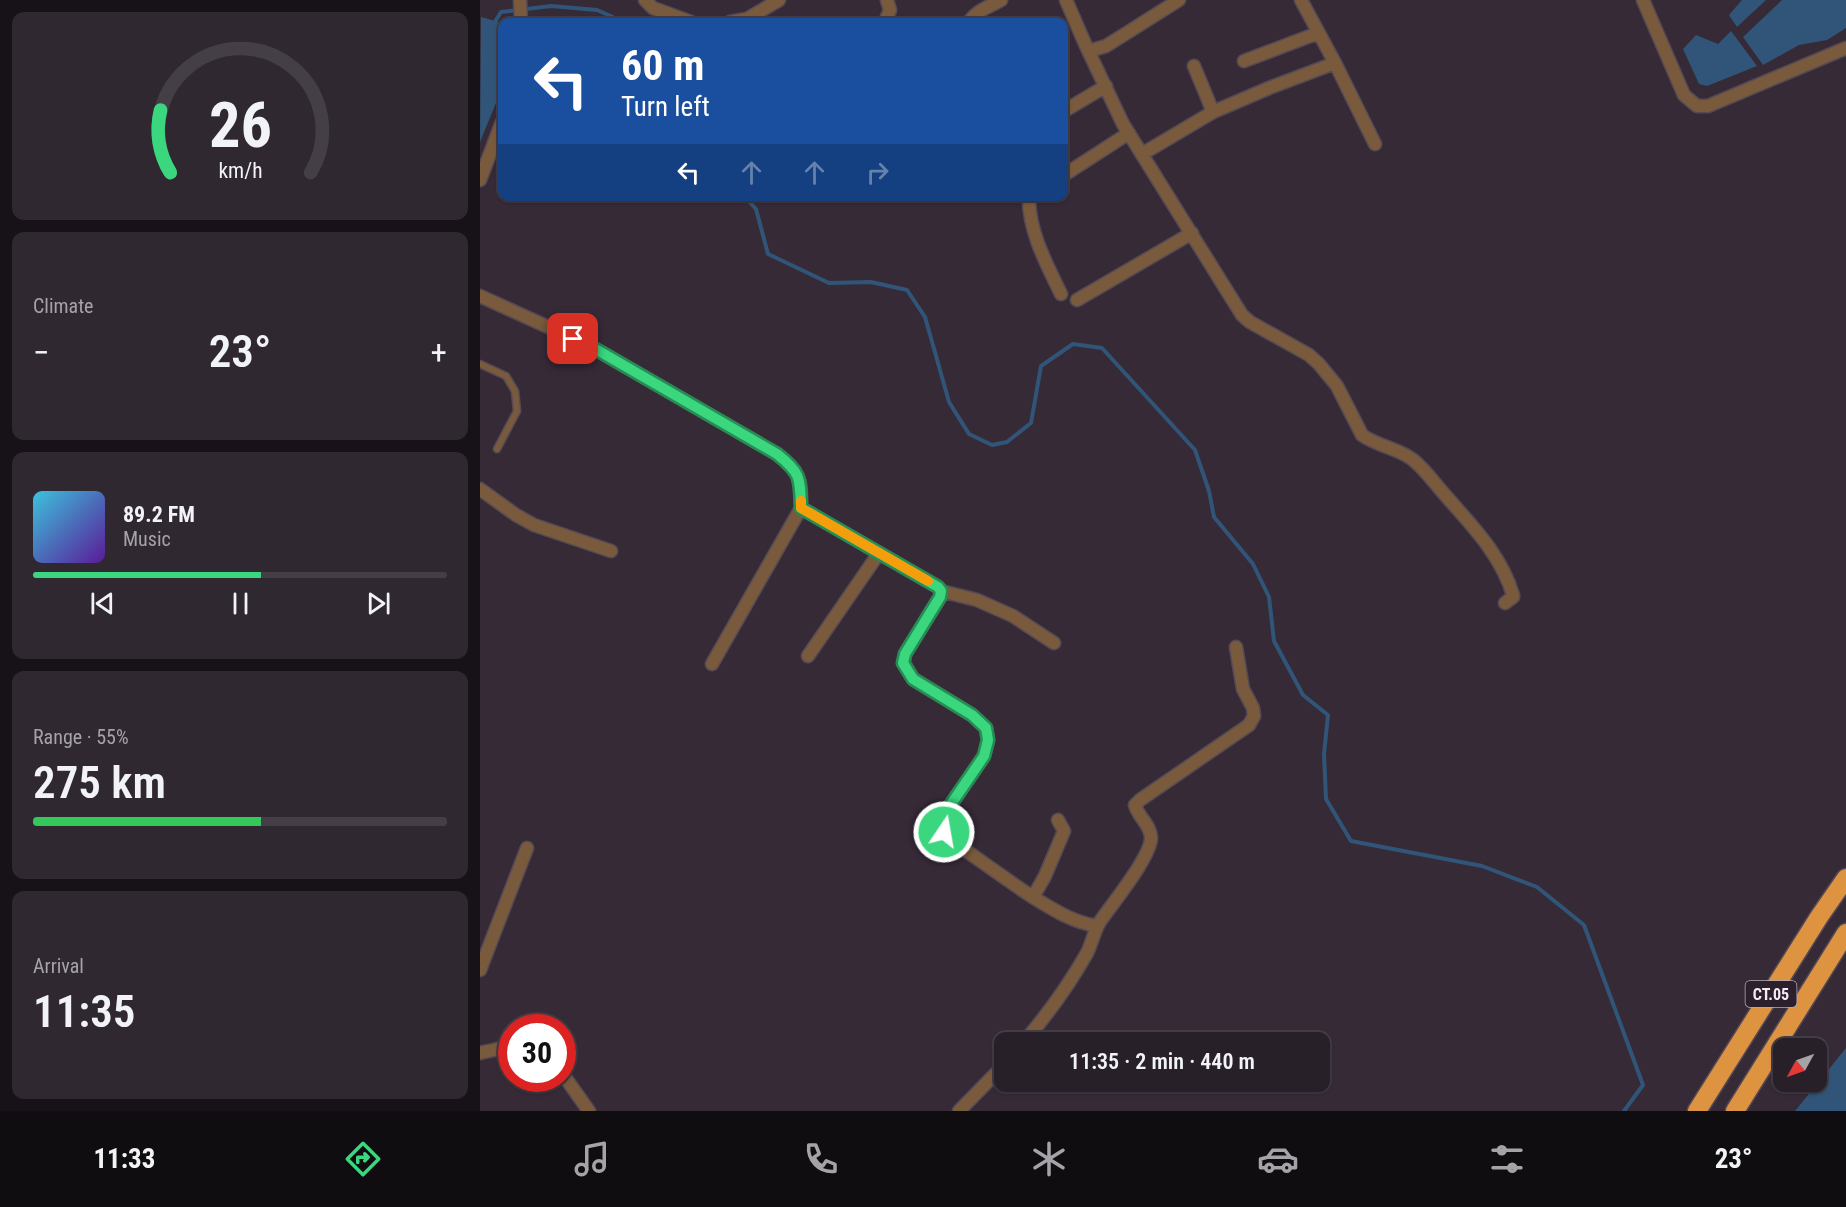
<!DOCTYPE html>
<html lang="en">
<head>
<meta charset="utf-8">
<style>
	body { margin:0; font-family:"Roboto Condensed",sans-serif; background:#302831; color:#f1f3f6; height:100vh; display:flex; flex-direction:column; font-size:22px; white-space:nowrap }
	* { box-sizing:border-box; margin:0 }
	p { font-size:20px; color:#a5a3a8 }
	.icon { flex:none; width:33px; height:33px; fill:none; stroke:currentColor; stroke-width:2; stroke-linecap:round; stroke-linejoin:round }
	.map { position:relative; flex:1; overflow:hidden }
	.sheet { display:flex; flex-direction:column; gap:12px; padding:12px; background:#161217; width:480px }
	.sheet>* { flex:none }
	.hud { position:absolute; left:18px; top:18px; width:570px; height:183px; border-radius:12px; box-shadow:0 2px 4px #0004,0 0 0 2px #443e46; background:#1a4fa0; color:#fff; overflow:hidden }
	.needle { width:39px; rotate:230deg }
	.buttons { position:absolute; left:1293px; top:1038px; display:grid; gap:12px }
	.buttons a { display:grid; place-items:center; width:54px; height:54px; border-radius:12px; background:#282029; box-shadow:0 2px 4px #0004,0 0 0 2px #443e46; font-size:30px }
	.speed { position:absolute; left:18px; top:1014px; display:flex; gap:12px; font-size:30px; font-weight:700; text-align:center }
	.speed>* { display:grid; place-content:center; width:78px; height:78px; border-radius:50%; background:#282029; box-shadow:0 2px 4px #0004,0 0 0 2px #443e46; line-height:1 }
	.speed .limit { border:9px solid #d22; background:#fff; color:#111 }
	.pin { position:absolute; display:grid; place-items:center; width:51px; height:51px; color:#fff; margin:-26px; border-radius:12px; box-shadow:0 3px 9px #0006 }
	.me { position:absolute; width:66px; margin:-33px; rotate:12deg; stroke-linejoin:round; filter:drop-shadow(0 0 4px #0008) }
	.turn { display:flex; align-items:center; gap:21px; height:126px; padding:0 24px; font-size:27px }
	.turn .icon { width:78px; height:78px; stroke-width:2.5 }
	.turn b { display:block; font-size:42px; line-height:51px }
	.lanes { display:flex; align-items:center; height:57px; padding:0 24px; background:#0003; justify-content:center; gap:30px; direction:ltr }
	.lanes .off { opacity:.35 }
	.big { font-size:45px; font-weight:600; line-height:1.1 }
	.sheet .widget { flex:1; display:flex; flex-direction:column; justify-content:center; gap:9px; min-width:0; padding:0 21px; border-radius:12px; background:#302831 }
	.sheet .dial { align-items:center; gap:0 }
	.dial svg { height:156px; overflow:visible; fill:none; stroke:#443e46; stroke-width:7; stroke-linecap:round; text-anchor:middle }
	.dial text { fill:#f1f3f6; stroke:none }
	.song { display:flex; align-items:center; gap:18px }
	.cover { width:72px; height:72px; border-radius:9px; background:linear-gradient(135deg,hsl(190 70% 55%),hsl(270 70% 35%)) }
	.played { height:6px; border-radius:3px; background:linear-gradient(90deg,#3ad77f 55%,#443e46 55%) }
	.keys { display:flex; justify-content:space-around; direction:ltr }
	.heat { display:flex; justify-content:space-between; align-items:center; font-size:33px; direction:ltr }
	.charge { height:9px; border-radius:4px; background:linear-gradient(90deg,#34c759 55%,#443e46 0) }
	.trip { position:absolute; left:514px; top:1032px; width:336px; height:60px; border-radius:12px; background:#282029; box-shadow:0 2px 4px #0004,0 0 0 2px #443e46; font-weight:600; line-height:60px; text-align:center }
	.dock { display:flex; height:96px; justify-content:space-around; align-items:center; background:#100d10; color:#a5a3a8 }
	.dock .icon { width:42px; height:42px }
	.dock .on { color:#3ad77f }
	.dock b { font-size:27px; color:#f1f3f6 }
	main { display:flex; flex:1; min-height:0 }
	.map>svg:first-child { display:block }
	.water { fill:#305578 }
	.lines { fill:none; stroke-linecap:round; stroke-linejoin:round }
	.stream { stroke:#305578; stroke-width:4 }
	.lane-casing { stroke:#544955; stroke-width:9 }
	.street-casing { stroke:#544955; stroke-width:15 }
	.highway-casing { stroke:#544955; stroke-width:21 }
	.lane { stroke:#795a3c; stroke-width:6 }
	.street { stroke:#795a3c; stroke-width:12 }
	.highway { stroke:#de9341; stroke-width:18 }
	.route-casing { stroke:#268c53; stroke-width:15 }
	.route { stroke:#3ad77f; stroke-width:10 }
	.slow { stroke:#f59e0b; stroke-width:10 }
	.labels { text-anchor:middle; stroke-width:6; stroke-linejoin:round; paint-order:stroke }
	.shield { fill:#2c202d; stroke:#b7adb8; stroke-width:1.5 }
	.shield-label { font-size:16px; font-weight:bold; fill:#f3eaf3 }
</style>
</head>
<body>
<main>
<section class="sheet">
<div class="widget dial"><svg viewBox="0 0 100 80">
<path d="M14 69A42 42 0 1 1 86 69"/>
<path d="M14 69A42 42 0 0 1 9 37" stroke="#3ad77f"/>
<text x="50" y="56" font-size="32" font-weight="700">26</text>
<text x="50" y="72" font-size="11">km/h</text>
</svg></div>
<div class="widget"><p>Climate</p>
<div class="heat"><a>−</a><b class="big">23°</b><a>+</a></div>
</div>
<div class="widget">
<div class="song"><i class="cover"></i><div><b>89.2 FM</b><p>Music</p></div></div>
<div class="played"></div>
<div class="keys"><svg class="icon" aria-label="previous" viewBox="0 0 24 24"><path d="M18 5L8 12l10 7zM5 5v14"/></svg><svg class="icon" aria-label="pause" viewBox="0 0 24 24"><path d="M8 5v14M16 5v14"/></svg><svg class="icon" aria-label="next" viewBox="0 0 24 24"><path d="M6 5l10 7-10 7zM19 5v14"/></svg></div>
</div>
<div class="widget"><p>Range · 55%</p><b class="big">275 km</b><div class="charge"></div></div>
<div class="widget"><p>Arrival</p><b class="big">11:35</b></div>
</section>
<div class="map">
<svg width="1366" height="1111" viewBox="0 0 1366 1111">
	<rect width="100%" height="100%" fill="#362a37"/>
	<!-- water -->
	<path class="water" d="M1262,0H1286L1257,27L1249,15Z
		M1302,0H1366V28L1347,40L1319,45L1283,65L1263,37Z
		M1,17L22,23V67L18,98L0,142Z
		M1251,31L1277,66L1227,86L1219,84L1203,49L1216,35L1238,44Z
		M1366,1048V1111H1315Z"/>
	<g class="lines">
		<!-- stream -->
		<path class="stream" d="M13,25L21,12L71,6L117,10L144,22
			M264,196L276,209L288,254L349,283L391,282L427,290L445,317L469,402L489,434L512,445L527,442L551,423L561,366L593,344L622,348L715,450L729,491L734,517L773,564L789,597L794,641L823,695L848,715L844,754L846,799L871,841L1002,866L1057,887L1104,925L1163,1085L1144,1111"/>
		<defs>
			<path id="lane" d="M0,364L26,376L35,391L37,411L17,449"/>
			<path id="street" d="M40,0L41,22
				M165,0L173,8L211,22
				M586,0L606,46L643,124L762,315L770,322L829,355L839,364L857,386L882,435C897,446 917,448 932,459C945,469 955,484 966,496C993,527 1021,555 1033,595V597L1025,603
				M821,0L855,63L895,144
				M1163,0L1204,95L1217,106H1228L1366,48
				M250,22L267,19L299,0
				M405,22L410,10L407,0
				M489,22C497,10 509,7 521,0
				M609,51L626,46L699,0
				M764,61L838,33
				M714,66L733,112
				M584,111L626,86
				M662,154L733,112L789,88L855,63
				M584,175L649,133
				M0,180L22,122
				M552,196L549,199C549,232 567,265 581,294
				M0,296L112,347L297,454C321,473 321,478 321,508L232,664
				M597,300L712,233
				M0,489L36,515L54,525L131,551
				M321,508L458,587L461,591L460,597L425,654L424,663L433,679L492,715L506,728L508,740L504,756L463,816L460,825L471,840C498,859 524,878 551,896C572,909 592,922 617,926
				M461,591L497,600L533,616L574,643
				M328,656L399,553
				M553,897L565,876L584,831L578,820
				M0,970L47,848
				M544,1042C567,1015 589,985 607,953C612,943 614,932 619,923C631,905 672,856 671,837C670,824 658,817 655,805L660,800L769,725L774,716L773,708L763,689L756,647
				M0,1053L32,1046
				M82,1073L109,1111
				M479,1111L525,1064"/>
			<path id="highway" d="M1217,1111L1339,917L1366,878
				M1255,1111L1366,933"/>
		</defs>
		<!-- lane casing -->
		<use href="#lane" class="lane-casing"/>
		<!-- street casing -->
		<use href="#street" class="street-casing"/>
		<!-- highway casing -->
		<use href="#highway" class="highway-casing"/>
		<!-- lane -->
		<use href="#lane" class="lane"/>
		<!-- street -->
		<use href="#street" class="street"/>
		<!-- highway -->
		<use href="#highway" class="highway"/>
	</g>
	<g class="lines">
		<defs>
			<path id="route" d="M93,339L112,347L297,454C321,473 320,478 321,508L458,587L461,591L460,597L425,654L423,663L433,679L492,715L506,728L508,740L504,756L463,816L460,825L464,832"/>
		</defs>
		<!-- route casing -->
		<use href="#route" class="route-casing"/>
		<!-- route -->
		<use href="#route" class="route"/>
		<!-- slow -->
		<path class="slow" d="M321,501V508L448,581"/>
	</g>
	<g class="labels">
		<!-- shield labels -->
		<rect class="shield" x="1265.5" y="981" width="51" height="26" rx="4.5"/>
		<g class="shield-label">
			<text x="1291" y="1000">CT.05</text>
		</g>
	</g>
</svg>
<div class="buttons">
<a><svg class="needle" viewBox="-14 -14 28 28"><path d="M0-13l5 13h-10z" fill="#e53935"/><path d="M0 13l5-13h-10z" fill="#a5a3a8"/></svg></a>
</div>
<div class="speed"><div class="limit">30</div></div>
<div class="pin" style="left:93px;top:339px;background:#d93025"><svg class="icon" aria-label="arrive" viewBox="0 0 24 24"><path d="M6 21V4h12l-3 4 3 4H6"/></svg></div>
<svg class="me" style="left:464px;top:832px" viewBox="-20 -20 40 40"><circle r="17" fill="#3ad77f" stroke="#fff" stroke-width="3"/><path d="M0-11L8 9 0 5-8 9z" fill="#fff"/></svg>
<div class="trip">11:35 · 2 min · 440 m</div>
<div class="hud">
<div class="turn"><svg class="icon" aria-label="left" viewBox="0 0 24 24"><path d="M17 20v-9H6M10 6l-5 5 5 5"/></svg><div><b>60 m</b>Turn left</div></div>
<div class="lanes"><svg class="icon" aria-label="left" viewBox="0 0 24 24"><path d="M17 20v-9H6M10 6l-5 5 5 5"/></svg><svg class="icon off" aria-label="ahead" viewBox="0 0 24 24"><path d="M12 20V5M6 11l6-6 6 6"/></svg><svg class="icon off" aria-label="ahead" viewBox="0 0 24 24"><path d="M12 20V5M6 11l6-6 6 6"/></svg><svg class="icon off" aria-label="right" viewBox="0 0 24 24"><path d="M7 20v-9h11M14 6l5 5-5 5"/></svg></div>
</div>
</div>
</main>
<nav class="dock">
<b>11:33</b>
<svg class="icon on" aria-label="directions" viewBox="0 0 24 24"><path d="M12 3l9 9-9 9-9-9zM9 14v-3h6M13 9l2 2-2 2"/></svg>
<svg class="icon" aria-label="music" viewBox="0 0 24 24"><path d="M9 18V5l10-2v13"/><circle cx="6" cy="18" r="3"/><circle cx="16" cy="16" r="3"/></svg>
<svg class="icon" aria-label="phone" viewBox="0 0 24 24"><path d="M5 4h4l2 5-3 2q2 4 5 5l2-3 5 2v4C11 20 4 13 5 4z"/></svg>
<svg class="icon" aria-label="climate" viewBox="0 0 24 24"><path d="M12 3v18M4 7l16 10M4 17L20 7"/></svg>
<svg class="icon" aria-label="car" viewBox="0 0 24 24"><path d="M5 17H2v-5l4-1 3-4h7l3 4 3 1v5h-3M9 17h6M6 11h13"/><circle cx="7" cy="17" r="2"/><circle cx="17" cy="17" r="2"/></svg>
<svg class="icon" aria-label="filters" viewBox="0 0 24 24"><path d="M4 7h16M4 17h16"/><circle cx="9" cy="7" r="2"/><circle cx="15" cy="17" r="2"/></svg>
<b>23°</b>
</nav>
</body>
</html>
